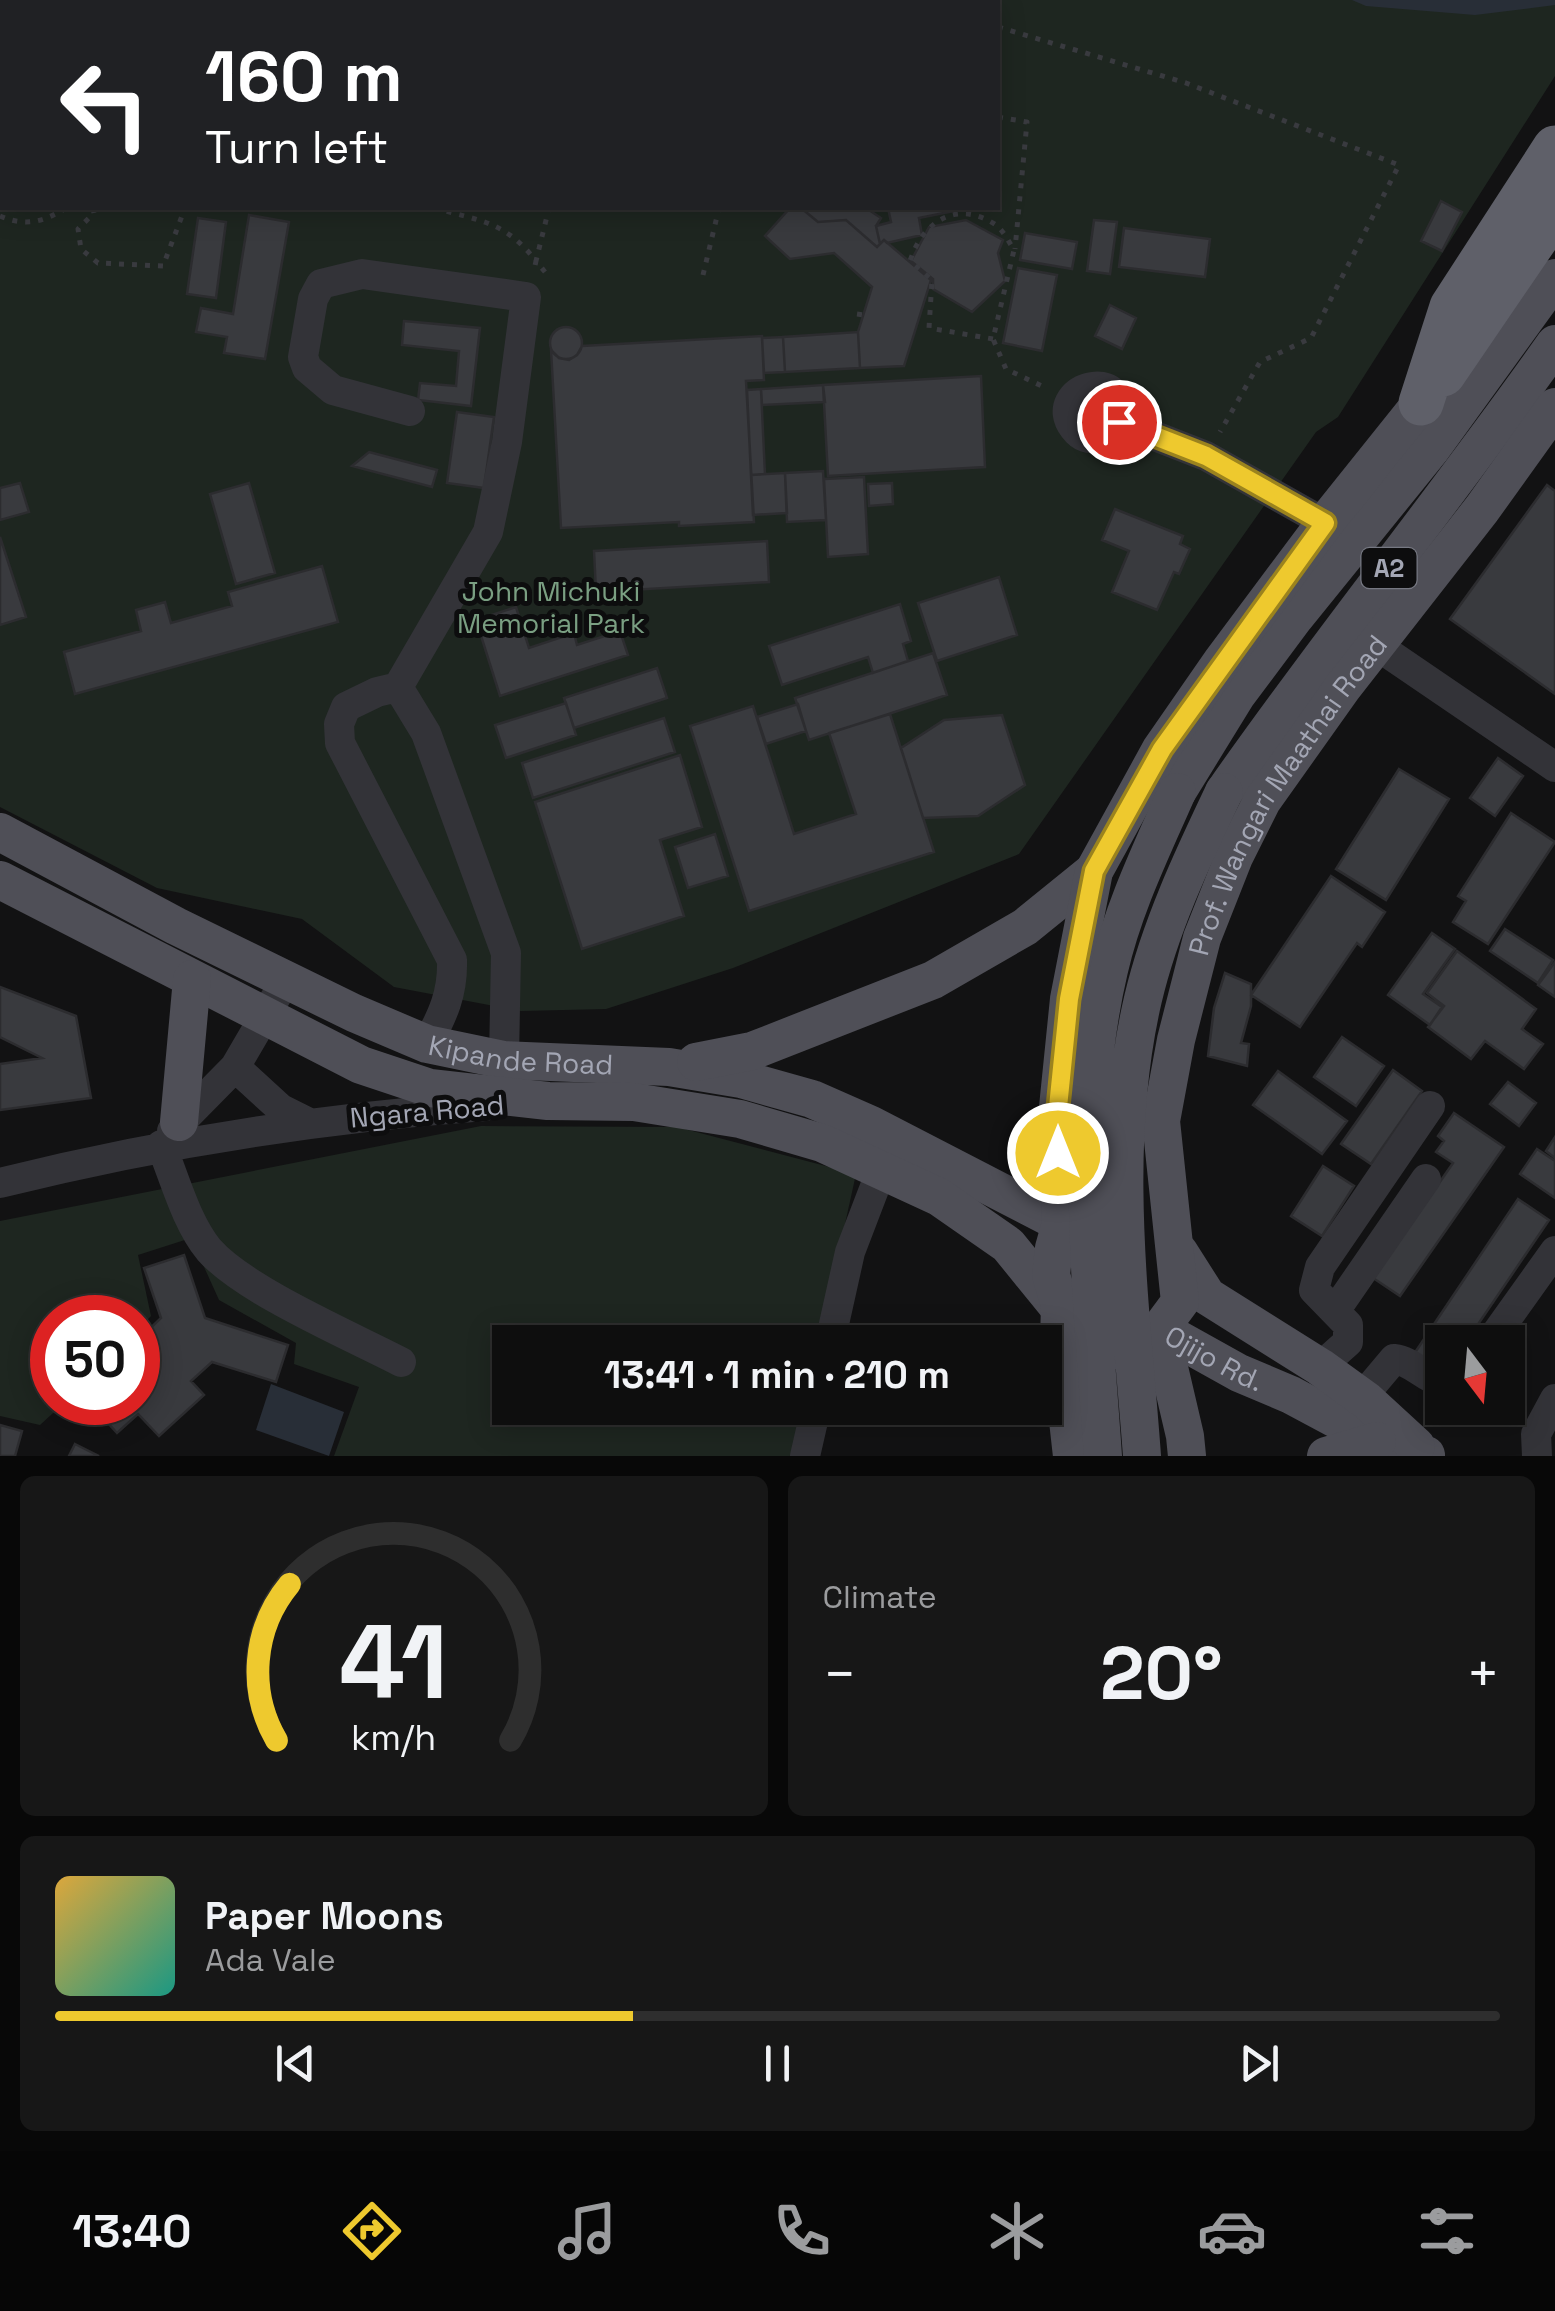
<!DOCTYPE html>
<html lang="en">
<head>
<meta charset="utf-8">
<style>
	body { margin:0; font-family:"Space Grotesk",sans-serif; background:#171717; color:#f1f3f6; height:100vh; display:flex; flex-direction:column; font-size:38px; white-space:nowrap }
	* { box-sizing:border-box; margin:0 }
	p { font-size:32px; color:#9b9c9e }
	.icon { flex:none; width:55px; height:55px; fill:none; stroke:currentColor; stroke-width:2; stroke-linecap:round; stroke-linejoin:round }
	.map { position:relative; height:1456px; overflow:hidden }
	.sheet { display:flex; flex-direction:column; gap:20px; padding:20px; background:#080808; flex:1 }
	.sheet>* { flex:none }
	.top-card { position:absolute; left:0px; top:0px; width:1000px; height:210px; box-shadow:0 5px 25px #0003,0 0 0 2px #2e2e2e; background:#202124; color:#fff; overflow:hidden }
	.needle { width:65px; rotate:164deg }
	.buttons { position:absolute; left:1425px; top:1325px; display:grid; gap:20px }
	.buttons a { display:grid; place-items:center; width:100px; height:100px; border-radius:0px; background:#0e0e0e; box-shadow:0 5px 25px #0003,0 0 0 2px #2e2e2e; font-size:50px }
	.speed { position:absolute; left:30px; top:1295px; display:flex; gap:20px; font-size:50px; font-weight:700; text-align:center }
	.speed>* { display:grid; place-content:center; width:130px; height:130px; border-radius:50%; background:#0e0e0e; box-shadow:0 5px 25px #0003,0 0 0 2px #2e2e2e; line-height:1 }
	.speed .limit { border:15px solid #d22; background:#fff; color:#111 }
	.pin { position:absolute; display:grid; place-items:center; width:85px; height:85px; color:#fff; margin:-42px; border:5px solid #fff; border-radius:50%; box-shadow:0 2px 10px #0007 }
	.me { position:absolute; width:110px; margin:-55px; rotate:0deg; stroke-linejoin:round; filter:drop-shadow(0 0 8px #0008) }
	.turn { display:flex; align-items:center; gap:35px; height:210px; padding:0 40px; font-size:45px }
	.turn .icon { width:130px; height:130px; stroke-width:2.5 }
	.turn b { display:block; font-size:70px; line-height:85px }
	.big { font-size:75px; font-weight:600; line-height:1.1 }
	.sheet .tile { flex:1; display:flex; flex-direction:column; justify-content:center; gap:15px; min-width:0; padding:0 35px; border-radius:15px; background:#171717 }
	.sheet .dial { align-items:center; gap:0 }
	.dial svg { height:260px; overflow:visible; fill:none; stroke:#2e2e2e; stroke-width:7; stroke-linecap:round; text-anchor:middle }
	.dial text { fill:#f1f3f6; stroke:none }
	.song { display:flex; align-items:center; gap:30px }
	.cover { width:120px; height:120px; border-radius:15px; background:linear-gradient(135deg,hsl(40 70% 55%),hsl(170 70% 35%)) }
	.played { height:10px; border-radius:5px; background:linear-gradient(90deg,#eec92e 40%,#2e2e2e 40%) }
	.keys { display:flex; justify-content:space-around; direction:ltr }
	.heat { display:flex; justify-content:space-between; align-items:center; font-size:55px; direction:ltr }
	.sheet .tiles { flex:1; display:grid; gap:20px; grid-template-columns:1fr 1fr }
	.tile:last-child { grid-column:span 2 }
	.trip { position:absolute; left:492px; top:1325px; width:570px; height:100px; border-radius:0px; background:#0e0e0e; box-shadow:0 5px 25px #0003,0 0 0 2px #2e2e2e; font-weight:600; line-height:100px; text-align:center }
	.tab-bar { display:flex; height:160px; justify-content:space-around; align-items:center; background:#060606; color:#9b9c9e }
	.tab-bar .icon { width:70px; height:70px }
	.tab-bar .active { color:#eec92e }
	.tab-bar b { font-size:45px; color:#f1f3f6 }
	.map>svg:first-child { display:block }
	.green { fill:#1e2620; fill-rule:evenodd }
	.water { fill:#282e37 }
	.building { fill:#393a3e; stroke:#2c2c2f; stroke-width:2.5 }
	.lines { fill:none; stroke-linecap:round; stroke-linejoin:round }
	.path { stroke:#393a3f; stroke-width:5; stroke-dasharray:5 8; stroke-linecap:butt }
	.minor { stroke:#333338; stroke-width:30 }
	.major { stroke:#4f4f57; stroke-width:38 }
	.highway { stroke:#5f6069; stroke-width:45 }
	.major-bridge { stroke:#4f4f57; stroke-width:38 }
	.route-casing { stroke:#9b831e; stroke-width:25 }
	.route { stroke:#eec92e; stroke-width:18 }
	.labels { text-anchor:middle; stroke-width:10; stroke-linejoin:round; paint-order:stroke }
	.shield { fill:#0d0d0e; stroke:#767882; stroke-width:2.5 }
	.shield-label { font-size:25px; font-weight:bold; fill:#a3a6b4 }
	.park-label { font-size:28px; fill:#7a9f82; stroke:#0d0d0e }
	.street-label { font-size:28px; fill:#a3a6b4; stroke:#0d0d0e }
</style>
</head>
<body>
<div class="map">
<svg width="1555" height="1456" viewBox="0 0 1555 1456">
	<rect width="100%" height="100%" fill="#121213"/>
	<!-- green -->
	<path class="green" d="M0,0H1555V76L1338,417L1316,432L1019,854L733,968L606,1009L521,1011L394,987L302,919L157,888L0,807ZM2,2H998V208H2Z
		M481,1126L677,1127L856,1174L819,1342H510V1408H805L794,1456H334L359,1387L294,1364L296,1343L219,1300L191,1238L138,1255L151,1316L138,1330V1318H52V1402L64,1403L40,1425L0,1416V1221Z"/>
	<!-- water -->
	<path class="water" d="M1352,0H1555V5L1475,15L1366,6Z
		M271,1384L344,1412L329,1456L256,1430Z"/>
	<!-- building -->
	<path class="building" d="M1441,201L1462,212L1442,251L1421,241Z
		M801,208L818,222L846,220L877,247L884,240L931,280L904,366L860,368L858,332L872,287L834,253L790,259L765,236L790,208Z
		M801,208H866L881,218L876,226L880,244L877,247L846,220L818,222Z
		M888,208H969L919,218L922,235L887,243L884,240L880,244L876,226L891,222Z
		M249,215L289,222L265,359L224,353L227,337L196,332L201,308L233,314Z
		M198,218L226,222L216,298L187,294Z
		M966,220L1003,240L998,253L1005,281L972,312L933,289V279L911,261L929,227Z
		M1094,220L1117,222L1110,274L1087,271Z
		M1124,228L1210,239L1205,277L1119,267Z
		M1025,233L1077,242L1072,269L1020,260Z
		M1018,268L1057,275L1042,351L1003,343Z
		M1110,305L1136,318L1122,349L1095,336Z
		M404,321L480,328L471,406L418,400L420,383L456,386L459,351L402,345Z
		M550 343a16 16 0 1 1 32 0a16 16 0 1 1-32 0Z
		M858,332L860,368L785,372L783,337Z
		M762,336L764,380L746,381L754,522L679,526V522L561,528L551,350L559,358L569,360L577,355L582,346Z
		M783,337L785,372L764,373L762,338Z
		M981,376L985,467L828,476L823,385Z
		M823,385L825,402L762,405L761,389Z
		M761,389L765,474L751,475L747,390Z
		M457,412L494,417L484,488L447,483Z
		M369,452L437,470L432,487L352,466Z
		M823,471L826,520L787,522L785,473Z
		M785,473L787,513L753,515L751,475Z
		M864,477L868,554L828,557L824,479Z
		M20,483L29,512L0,520V488Z
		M249,483L275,573L236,584L210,494Z
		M892,483L893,504L869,506L868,484Z
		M1547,485L1555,491V694L1450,619Z
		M1115,509L1183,536L1180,544L1190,549L1179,574L1174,572L1157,610L1112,592L1129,551L1102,540Z
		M0,537L26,617L0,625Z
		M767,541L769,582L596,592L594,551Z
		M322,566L338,622L75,694L64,652L141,631L136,610L165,602L171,623L232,606L228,592Z
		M999,577L1017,635L937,661L918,603Z
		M900,604L911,641L903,644L908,661L873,673L868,657L782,685L769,646Z
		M516,607L529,648L574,633L577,645L620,631L628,655L500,696L476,620Z
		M933,653L947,695L809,740L795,698Z
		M657,668L667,698L574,728L564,698Z
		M566,703L576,735L506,758L495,725Z
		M798,704L806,731L766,744L757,717Z
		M753,706L794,834L856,814L829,733L890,714L934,852L749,911L690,726Z
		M1002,715L1025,785L978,816L923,818L901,748L944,720Z
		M664,718L675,752L533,798L522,763Z
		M680,755L702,827L660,840L684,916L582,949L535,802Z
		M1498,758L1523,776L1495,816L1470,798Z
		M1399,769L1449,799L1386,900L1336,869Z
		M1511,813L1555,842L1488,944L1453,922L1466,901L1458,896Z
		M715,834L728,876L688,888L675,847Z
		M1331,876L1385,912L1362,947L1357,943L1300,1027L1251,995Z
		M1505,929L1553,960L1538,983L1490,951Z
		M1432,933L1455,949L1423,994L1442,1007L1430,1025L1388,995Z
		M1457,951L1536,1009L1522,1029L1543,1044L1524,1069L1485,1041L1471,1059L1428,1027L1444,1006L1427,993Z
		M1555,962V997L1538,985Z
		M1225,973L1251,984V1006L1241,1043L1249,1044L1247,1066L1208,1056L1214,1008Z
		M0,987L76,1016L91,1098L0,1110V1064L42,1058L0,1037Z
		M1342,1037L1384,1066L1356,1106L1314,1077Z
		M1393,1070L1422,1091L1371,1164L1341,1144Z
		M1278,1071L1347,1121L1322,1154L1253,1105Z
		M1508,1082L1536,1103L1519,1126L1490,1104Z
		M1454,1113L1504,1147L1400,1296L1373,1278L1453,1163L1436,1152L1444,1141L1438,1136Z
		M1555,1137V1158L1546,1151Z
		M1537,1149L1555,1161V1198L1520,1174Z
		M1323,1166L1354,1186L1322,1236L1291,1216Z
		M1518,1199L1549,1220L1466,1342H1442V1373L1414,1354Z
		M184,1255L205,1318L288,1345L276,1382L212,1362L191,1381L204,1395L159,1436L138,1414L117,1433L89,1402H138V1340L161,1318L144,1268Z
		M0,1425L22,1431L15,1456H0Z
		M75,1444L99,1456H69Z"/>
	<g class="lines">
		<!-- path -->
		<path class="path" d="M906,0L914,2
			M188,2L190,0
			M767,2V0
			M899,2L900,0
			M998,27L1186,83L1399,165L1311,338L1260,362L1220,432
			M0,49H2
			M0,95H2
			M998,117L1027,122L1015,249
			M0,136L2,132
			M0,158L2,166
			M0,187H2
			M93,208L94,213L78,229L81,249L98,263L163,266L185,208
			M434,208C480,221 505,221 536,261L534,270
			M712,208H741
			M786,208L789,209
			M0,216C26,227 43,222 66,208
			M545,272L536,261L549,208
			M703,275L719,208
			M857,314L864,315
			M993,339L929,328L932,280L910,261C923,221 957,199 996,225C1003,230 1009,242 1014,250L993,339L1006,369L1046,388"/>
		<!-- minor -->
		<path class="minor" d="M410,411L333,390L307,368L303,357L313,299L321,284L362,274L526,297L507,442L488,532L398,687L377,692L346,707L339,724L340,743L452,960C453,993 443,1015 427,1044
			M1119,422C1108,436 1088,447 1074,428C1044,389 1130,361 1119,422L1206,456L1325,523L1339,536
			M1357,632L1555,767
			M398,687L426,733L506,953L504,1060
			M235,1067L281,1109L307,1122
			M172,1131L235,1067L287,978
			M161,1145C175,1179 186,1222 209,1250C244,1290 351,1336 401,1362
			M0,1183C160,1143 321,1118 485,1106
			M1335,1311L1426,1179
			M830,1342L850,1252L881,1171
			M1490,1342L1555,1251
			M1320,1367L1348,1342V1325L1314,1290L1320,1267L1430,1106
			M1362,1397L1394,1359C1413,1361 1424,1378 1442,1382
			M805,1456L816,1408
			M1537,1456L1536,1434L1555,1399"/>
		<!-- major -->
		<g class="major">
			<path d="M1177,792L1236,696L1295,617L1431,449L1555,278"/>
			<path d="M1224,792C1330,640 1448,496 1555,344"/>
			<path id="s1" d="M0,832L176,926L354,1013L427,1044L504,1060L669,1067L741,1079L812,1099L871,1125L1061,1223"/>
			<path id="s2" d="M0,880L361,1065L430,1088L548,1101L634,1102L740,1119L822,1143L939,1197L1008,1245L1078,1331L1105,1350H1138L1160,1329L1239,1373L1291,1395L1377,1441L1426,1455"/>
			<path d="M696,1062L752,1051L933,980L1025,927L1094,871"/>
			<path d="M179,1122L192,979"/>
			<path d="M1179,1252L1207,1296L1320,1367L1367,1401L1416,1446"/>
			<path d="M1072,1456L1059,1340L1060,1305L1051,1275L1054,1248L1061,1223L1057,1117L1069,999L1094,871L1161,749L1222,661L1325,523L1421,403"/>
			<path id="s3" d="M1187,1456L1185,1436L1160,1329L1180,1302L1161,1121L1176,1040L1202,938L1234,857L1262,801L1343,687L1482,509L1555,407"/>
			<path d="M1326,1456L1377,1441"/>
		</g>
		<!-- highway -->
		<path class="highway" d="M1443,374L1555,210
			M1421,403L1452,307L1555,148"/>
		<!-- major-bridge -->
		<path class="major-bridge" d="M1103,1456C1092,1296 1072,1128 1109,970C1123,908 1152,849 1177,792
			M1142,1456C1131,1305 1108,1149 1143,999C1160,927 1192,859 1224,792"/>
	</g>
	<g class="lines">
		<defs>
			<path id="route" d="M1058,1153L1057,1117L1069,999L1094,871L1162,749L1325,523L1206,456L1119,422"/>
		</defs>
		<!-- route casing -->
		<use href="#route" class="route-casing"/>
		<!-- route -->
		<use href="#route" class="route"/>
	</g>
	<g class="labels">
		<!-- shield labels -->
		<rect class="shield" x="1361.5" y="548" width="55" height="40" rx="8"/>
		<g class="shield-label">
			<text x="1389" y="577">A2</text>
		</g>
		<!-- park labels -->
		<g class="park-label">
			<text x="551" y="601">John Michuki<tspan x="551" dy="32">Memorial Park</tspan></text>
		</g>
		<!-- street labels -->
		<g class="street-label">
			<text dy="10" stroke="none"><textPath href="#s3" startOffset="700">Prof. Wangari Maathai Road</textPath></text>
			<text dy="10" stroke="none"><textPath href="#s1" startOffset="572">Kipande Road</textPath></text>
			<text transform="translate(427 1111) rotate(-5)" y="10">Ngara Road</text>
			<text dy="10" stroke="none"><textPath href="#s2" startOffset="1358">Ojijo Rd.</textPath></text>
		</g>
	</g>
</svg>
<div class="buttons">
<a><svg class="needle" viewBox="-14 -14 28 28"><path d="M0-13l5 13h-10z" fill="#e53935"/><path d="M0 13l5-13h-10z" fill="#9b9c9e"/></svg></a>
</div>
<div class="speed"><div class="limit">50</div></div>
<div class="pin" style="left:1119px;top:422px;background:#d93025"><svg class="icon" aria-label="arrive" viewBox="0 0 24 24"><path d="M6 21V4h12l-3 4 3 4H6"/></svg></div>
<svg class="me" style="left:1058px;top:1153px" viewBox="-20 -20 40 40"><circle r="17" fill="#eec92e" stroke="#fff" stroke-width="3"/><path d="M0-11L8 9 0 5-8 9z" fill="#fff"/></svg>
<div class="trip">13:41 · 1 min · 210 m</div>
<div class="top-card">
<div class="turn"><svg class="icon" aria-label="left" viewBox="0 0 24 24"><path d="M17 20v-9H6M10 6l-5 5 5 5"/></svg><div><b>160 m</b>Turn left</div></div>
</div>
</div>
<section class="sheet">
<div class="tiles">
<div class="tile dial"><svg viewBox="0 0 100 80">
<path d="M14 69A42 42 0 1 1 86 69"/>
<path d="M14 69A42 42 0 0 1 18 21" stroke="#eec92e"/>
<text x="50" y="56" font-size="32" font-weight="700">41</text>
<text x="50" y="72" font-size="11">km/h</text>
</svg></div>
<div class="tile"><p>Climate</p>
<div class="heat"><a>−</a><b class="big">20°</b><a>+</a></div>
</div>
<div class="tile">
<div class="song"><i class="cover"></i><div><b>Paper Moons</b><p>Ada Vale</p></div></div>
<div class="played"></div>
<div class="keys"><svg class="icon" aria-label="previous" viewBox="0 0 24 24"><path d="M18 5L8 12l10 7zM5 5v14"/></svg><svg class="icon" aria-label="pause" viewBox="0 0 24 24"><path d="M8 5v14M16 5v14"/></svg><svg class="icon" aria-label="next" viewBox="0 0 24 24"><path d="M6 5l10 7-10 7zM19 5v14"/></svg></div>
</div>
</div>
</section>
<nav class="tab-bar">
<b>13:40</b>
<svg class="icon active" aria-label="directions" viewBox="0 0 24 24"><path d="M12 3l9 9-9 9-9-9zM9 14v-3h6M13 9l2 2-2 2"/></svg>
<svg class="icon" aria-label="music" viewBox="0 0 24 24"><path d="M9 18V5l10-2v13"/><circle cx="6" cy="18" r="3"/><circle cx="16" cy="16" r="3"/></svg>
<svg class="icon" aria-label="phone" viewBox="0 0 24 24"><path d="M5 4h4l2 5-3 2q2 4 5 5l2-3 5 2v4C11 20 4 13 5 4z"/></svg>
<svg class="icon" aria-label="climate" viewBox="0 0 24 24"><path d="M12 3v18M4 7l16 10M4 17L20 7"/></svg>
<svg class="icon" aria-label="car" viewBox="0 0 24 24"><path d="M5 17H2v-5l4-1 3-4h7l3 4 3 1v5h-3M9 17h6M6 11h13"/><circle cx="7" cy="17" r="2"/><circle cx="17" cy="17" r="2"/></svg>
<svg class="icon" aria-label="filters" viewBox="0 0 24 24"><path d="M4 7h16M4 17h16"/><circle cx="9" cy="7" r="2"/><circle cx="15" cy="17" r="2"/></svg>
</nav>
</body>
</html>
